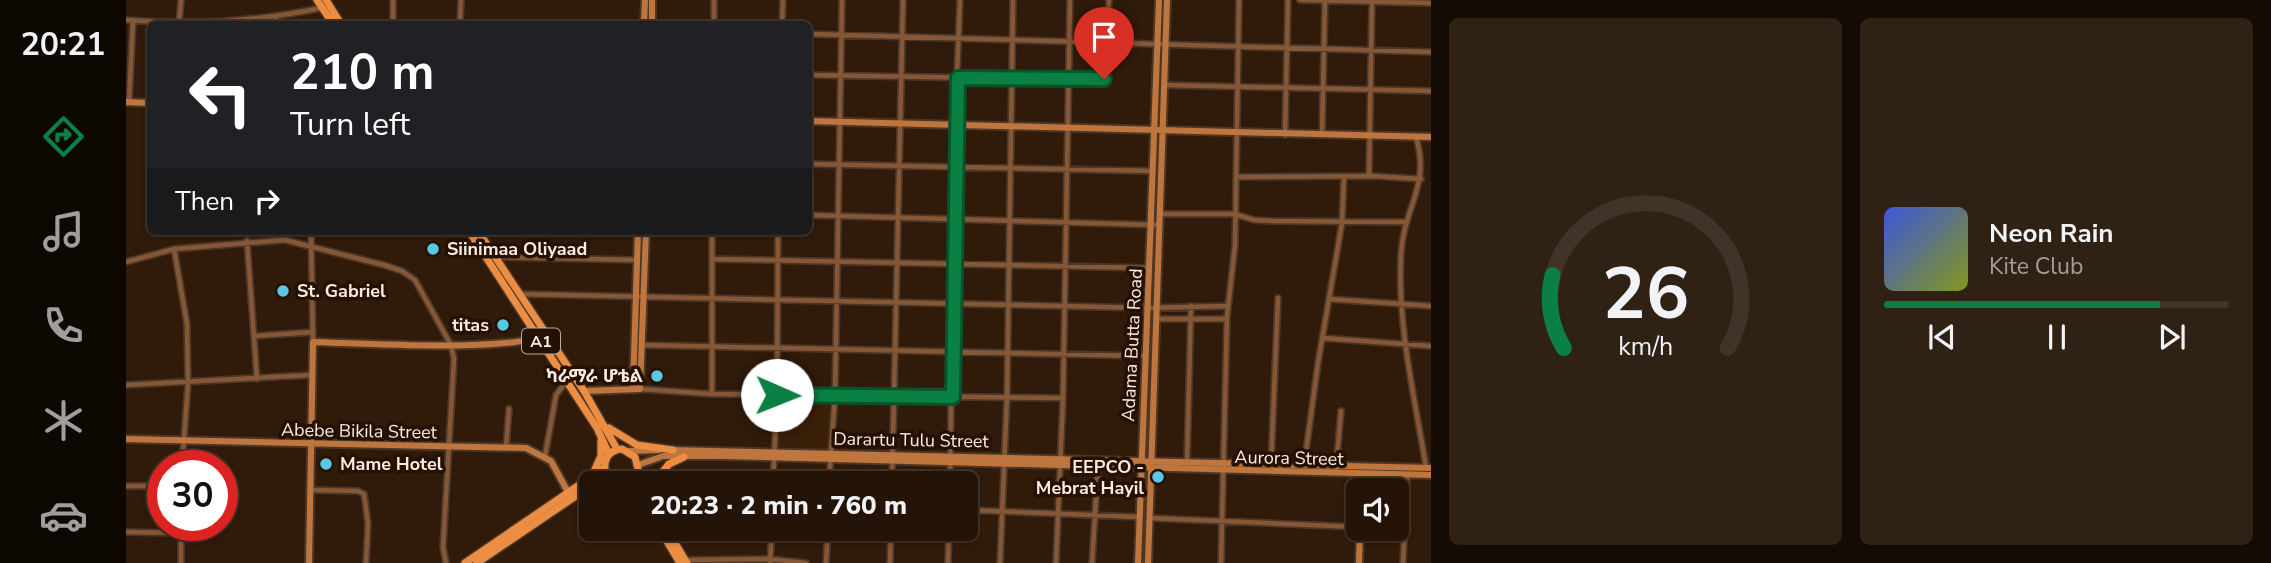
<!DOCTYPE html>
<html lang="en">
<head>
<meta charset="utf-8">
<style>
	body { margin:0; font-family:"Nunito Sans","Noto Sans Ethiopic",sans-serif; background:#302115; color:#f1f3f6; height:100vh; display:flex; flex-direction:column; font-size:26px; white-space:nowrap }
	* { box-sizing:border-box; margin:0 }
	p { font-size:23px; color:#a39e9b }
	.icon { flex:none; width:38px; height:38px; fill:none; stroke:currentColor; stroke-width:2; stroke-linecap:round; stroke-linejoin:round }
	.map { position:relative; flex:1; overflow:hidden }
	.sheet { display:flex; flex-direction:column; gap:18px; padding:18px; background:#140b04; width:840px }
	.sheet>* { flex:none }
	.top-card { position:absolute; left:21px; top:21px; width:665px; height:214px; border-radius:10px; box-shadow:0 2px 5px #0004,0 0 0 2px #413328; background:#202124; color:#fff; overflow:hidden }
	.fabs { position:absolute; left:1220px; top:478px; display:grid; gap:14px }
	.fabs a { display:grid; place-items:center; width:63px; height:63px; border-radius:10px; background:#241407; box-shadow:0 2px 5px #0004,0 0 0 2px #413328; font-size:35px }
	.speed { position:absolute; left:21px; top:450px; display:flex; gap:14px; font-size:35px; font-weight:700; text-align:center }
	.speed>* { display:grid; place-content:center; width:91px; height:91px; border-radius:50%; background:#241407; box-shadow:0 2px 5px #0004,0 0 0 2px #413328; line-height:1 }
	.speed .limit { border:10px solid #d22; background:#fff; color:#111 }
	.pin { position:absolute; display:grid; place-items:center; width:60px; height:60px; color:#fff; margin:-72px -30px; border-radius:50% 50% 50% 0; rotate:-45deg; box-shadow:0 0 7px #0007 }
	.pin .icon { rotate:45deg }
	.me { position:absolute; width:77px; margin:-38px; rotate:91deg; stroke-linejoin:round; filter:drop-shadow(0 0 5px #0008) }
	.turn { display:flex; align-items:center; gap:24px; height:147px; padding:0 28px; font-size:32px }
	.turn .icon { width:91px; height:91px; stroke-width:2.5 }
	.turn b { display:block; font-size:49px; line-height:60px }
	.then { display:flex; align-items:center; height:66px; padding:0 28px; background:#0003; gap:14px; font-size:26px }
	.sheet .tile { flex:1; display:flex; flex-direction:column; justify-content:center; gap:10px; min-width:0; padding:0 24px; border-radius:10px; background:#302115 }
	.sheet .dial { align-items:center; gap:0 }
	.dial svg { height:182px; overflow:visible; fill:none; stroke:#413328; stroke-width:7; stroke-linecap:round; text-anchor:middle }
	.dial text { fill:#f1f3f6; stroke:none }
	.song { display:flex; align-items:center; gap:21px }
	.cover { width:84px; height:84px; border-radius:10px; background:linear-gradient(135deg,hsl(230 70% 55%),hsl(70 70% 35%)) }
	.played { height:7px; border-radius:4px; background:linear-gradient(90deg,#0b8043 80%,#413328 80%) }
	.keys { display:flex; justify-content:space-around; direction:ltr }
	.sheet .tiles { flex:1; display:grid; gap:18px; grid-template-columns:repeat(2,1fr) }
	.trip { position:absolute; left:453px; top:471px; width:399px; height:70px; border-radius:10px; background:#241407; box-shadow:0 2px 5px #0004,0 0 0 2px #413328; font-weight:800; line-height:70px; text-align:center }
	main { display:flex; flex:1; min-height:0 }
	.dock { display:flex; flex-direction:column; width:126px; justify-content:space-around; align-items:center; background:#0e0803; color:#a39e9b }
	.dock .icon { width:49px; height:49px }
	.dock .on { color:#0b8043 }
	.dock b { font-size:32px; color:#f1f3f6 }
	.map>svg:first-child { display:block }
	.built { fill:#391e08 }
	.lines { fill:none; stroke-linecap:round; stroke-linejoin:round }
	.street-casing { stroke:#4c3727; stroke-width:8 }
	.secondary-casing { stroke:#4c3727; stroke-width:10 }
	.primary-casing { stroke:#4c3727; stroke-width:10 }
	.street { stroke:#845836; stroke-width:4.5 }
	.secondary { stroke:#be763e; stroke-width:6 }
	.primary { stroke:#eb8d42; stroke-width:7 }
	.route-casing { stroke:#07532c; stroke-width:18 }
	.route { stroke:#0b8043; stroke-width:12 }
	.poi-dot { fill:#58c8e4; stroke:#251102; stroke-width:2.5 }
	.labels { text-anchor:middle; stroke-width:7; stroke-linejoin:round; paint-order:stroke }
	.shield { fill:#251102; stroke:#bbaa9e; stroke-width:2 }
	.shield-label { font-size:16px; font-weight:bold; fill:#fbebe1 }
	.poi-label { font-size:18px; font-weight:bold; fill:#fbebe1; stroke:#251102; text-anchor:start }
	.street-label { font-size:18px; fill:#fbebe1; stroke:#251102 }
</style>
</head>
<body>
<main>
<nav class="dock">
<b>20:21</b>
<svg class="icon on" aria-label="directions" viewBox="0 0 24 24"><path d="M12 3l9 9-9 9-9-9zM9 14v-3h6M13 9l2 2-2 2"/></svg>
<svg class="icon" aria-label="music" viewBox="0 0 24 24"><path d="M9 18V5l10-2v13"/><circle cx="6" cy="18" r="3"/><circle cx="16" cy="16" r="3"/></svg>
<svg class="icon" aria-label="phone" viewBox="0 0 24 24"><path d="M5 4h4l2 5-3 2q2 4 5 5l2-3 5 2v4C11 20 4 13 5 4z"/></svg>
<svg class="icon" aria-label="climate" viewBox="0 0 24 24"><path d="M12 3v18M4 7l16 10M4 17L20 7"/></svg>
<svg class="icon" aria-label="car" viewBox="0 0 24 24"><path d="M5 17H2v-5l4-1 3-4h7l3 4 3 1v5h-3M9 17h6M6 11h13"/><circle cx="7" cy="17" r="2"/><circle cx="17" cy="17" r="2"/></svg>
</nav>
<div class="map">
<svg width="1305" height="563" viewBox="0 0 1305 563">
	<rect width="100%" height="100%" fill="#301a09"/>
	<!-- built -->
	<path class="built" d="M651,397L703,398V450L651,448Z"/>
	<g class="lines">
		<defs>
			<path id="street" d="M267,0V24
				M1174,0L1305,3
				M149,17L153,24
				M0,20C69,25 127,22 195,8
				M53,23L55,0
				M334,24L335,0
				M588,24V0
				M656,24L657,0
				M682,34L1305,52
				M682,75L974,80L979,76L983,0
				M1039,85L1305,91
				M3,102L7,21
				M1159,135L1162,0
				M1196,135L1199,0
				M1290,137C1305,187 1277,207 1275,255C1271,325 1289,399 1300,467
				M682,164L1027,171
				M1243,176L1246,0
				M1110,177L1247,176L1295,179
				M1034,214H1109L1128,220L1147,221L1281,222
				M682,215L1033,225
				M185,231L187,342
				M121,241L131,379
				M48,249L61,324L62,384L56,466
				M369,257L511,260
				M586,259L1023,268
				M0,262L48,249L159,240L258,265L276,271L289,280L325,345L328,359L317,547L320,563
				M394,294L1022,308L1102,306
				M1203,299L1305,306
				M1030,319H1101
				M128,336L187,332
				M1196,338L1305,346
				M517,345L1020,356
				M0,385L186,375
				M514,389L586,394L937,398
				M586,394V231
				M380,448L383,409
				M419,456L430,395L446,374
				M1061,462L1065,306
				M1145,464L1152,298
				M1178,466L1192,363L1216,223L1218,176
				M1210,469L1215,411
				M647,483L651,395L652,231
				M703,483L709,395L716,0
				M766,483L777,0
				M824,483L829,124L834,0
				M0,486H37
				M185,490L232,491L238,494L242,523L240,563
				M840,510L1013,517
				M1023,518L1232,527
				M55,525V563
				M0,532L55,533
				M558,560L644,559L680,563
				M644,563L646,528
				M700,563L702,528
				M764,563L765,528
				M822,563L823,528
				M874,563L881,397L887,0
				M930,563L937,398L944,0
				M966,563L972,466
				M1095,563L1101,317L1109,245L1113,0
				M1277,563L1281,475"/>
			<path id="secondary" d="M526,0V24
				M518,24L519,0
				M0,102L24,103
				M682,121L1305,137
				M507,389L512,231
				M458,391L514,389L520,231
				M0,439L400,448L425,461L443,494
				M544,450L1305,468
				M503,451L533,450
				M512,465L537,456H598L1305,475
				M1236,490L1237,474
				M183,563L187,342C231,343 388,353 419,334
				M1012,563L1033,0
				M1022,563L1041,0
				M1233,563L1234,528"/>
			<path id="primary" d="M191,0L207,24
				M200,0L215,24
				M343,231L471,428L483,454
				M352,231L458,391L491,449
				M483,428L511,445L547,450
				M466,476L475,456V441
				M470,483L484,480
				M490,483L480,474C476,461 482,450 496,449L509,457L512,469L508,478L500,483
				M528,483L543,464L558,457
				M533,528L554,563
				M540,528L561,563
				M339,563L478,468
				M351,563L466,485"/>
		</defs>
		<!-- street casing -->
		<use href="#street" class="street-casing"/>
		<!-- secondary casing -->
		<use href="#secondary" class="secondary-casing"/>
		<!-- primary casing -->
		<use href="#primary" class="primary-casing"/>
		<!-- street -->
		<use href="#street" class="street"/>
		<!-- secondary -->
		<use href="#secondary" class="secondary"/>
		<!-- primary -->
		<use href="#primary" class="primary"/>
	</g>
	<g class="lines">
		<defs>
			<path id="route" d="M651,395L827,397L832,78L978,79"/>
		</defs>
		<!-- route casing -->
		<use href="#route" class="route-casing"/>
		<!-- route -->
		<use href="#route" class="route"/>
	</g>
	<!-- markers -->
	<g class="poi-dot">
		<circle cx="307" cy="249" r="7"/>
		<circle cx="157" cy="291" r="7"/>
		<circle cx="377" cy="325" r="7"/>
		<circle cx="531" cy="376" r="7"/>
		<circle cx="200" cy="464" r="7"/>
		<circle cx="1032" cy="477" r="7"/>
	</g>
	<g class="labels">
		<!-- shield labels -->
		<rect class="shield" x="396" y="328.5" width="38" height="25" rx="5"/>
		<g class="shield-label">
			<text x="415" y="347">A1</text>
		</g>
		<!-- poi labels -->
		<g class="poi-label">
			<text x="321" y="255">Siinimaa Oliyaad</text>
			<text x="171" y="297">St. Gabriel</text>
			<text x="363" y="331" text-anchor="end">titas</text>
			<text x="517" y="382" text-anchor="end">ካራማራ ሆቴል</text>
			<text x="214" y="470">Mame Hotel</text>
			<text x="1018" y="473" text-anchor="end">EEPCO -<tspan x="1018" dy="21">Mebrat Hayil</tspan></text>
		</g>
		<!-- street labels -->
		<g class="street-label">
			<text transform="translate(1006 345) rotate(-87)" y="6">Adama Butta Road</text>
			<text transform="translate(233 431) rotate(1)" y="6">Abebe Bikila Street</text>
			<text transform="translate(785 440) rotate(1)" y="6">Darartu Tulu Street</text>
			<text transform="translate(1163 458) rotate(1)" y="6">Aurora Street</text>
		</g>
	</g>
</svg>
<div class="fabs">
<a><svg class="icon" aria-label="sound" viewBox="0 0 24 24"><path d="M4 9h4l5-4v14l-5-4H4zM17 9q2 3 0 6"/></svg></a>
</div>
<div class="speed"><div class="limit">30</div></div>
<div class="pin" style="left:978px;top:79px;background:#d93025"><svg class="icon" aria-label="arrive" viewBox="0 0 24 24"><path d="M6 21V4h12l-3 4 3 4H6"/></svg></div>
<svg class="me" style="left:651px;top:395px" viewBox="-20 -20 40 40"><circle r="19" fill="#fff"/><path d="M0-13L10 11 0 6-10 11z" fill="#0b8043"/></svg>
<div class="trip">20:23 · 2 min · 760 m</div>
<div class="top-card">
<div class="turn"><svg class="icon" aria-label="left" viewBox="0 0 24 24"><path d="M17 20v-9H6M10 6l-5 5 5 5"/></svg><div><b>210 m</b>Turn left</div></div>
<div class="then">Then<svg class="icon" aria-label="right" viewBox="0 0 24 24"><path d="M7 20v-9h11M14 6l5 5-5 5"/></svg></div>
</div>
</div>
<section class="sheet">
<div class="tiles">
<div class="tile dial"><svg viewBox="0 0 100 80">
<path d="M14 69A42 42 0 1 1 86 69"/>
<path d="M14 69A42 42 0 0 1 9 37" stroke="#0b8043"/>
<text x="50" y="56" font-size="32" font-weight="700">26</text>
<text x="50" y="72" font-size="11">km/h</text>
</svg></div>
<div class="tile">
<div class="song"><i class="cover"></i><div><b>Neon Rain</b><p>Kite Club</p></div></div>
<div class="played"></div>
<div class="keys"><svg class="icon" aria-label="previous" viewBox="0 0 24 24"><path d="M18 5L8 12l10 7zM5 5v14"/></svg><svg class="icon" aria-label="pause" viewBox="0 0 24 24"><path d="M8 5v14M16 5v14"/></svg><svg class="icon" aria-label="next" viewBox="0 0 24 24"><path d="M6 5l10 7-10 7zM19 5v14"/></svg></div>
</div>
</div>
</section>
</main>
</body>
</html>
